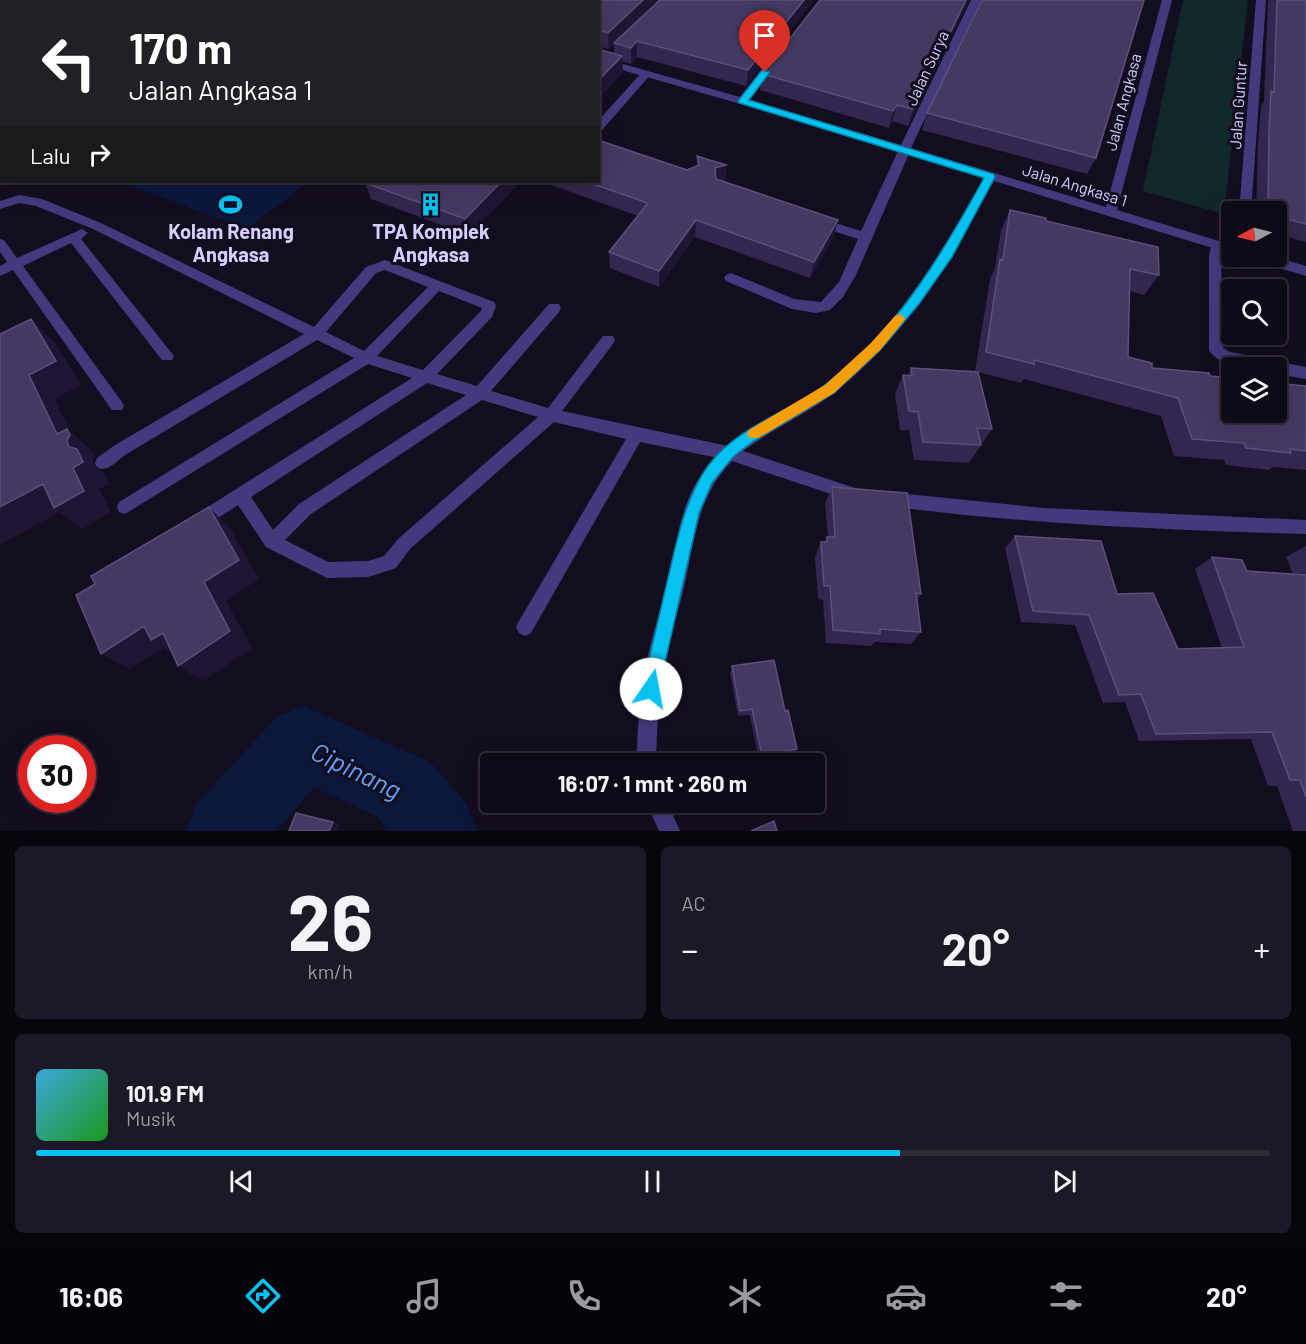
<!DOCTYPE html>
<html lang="id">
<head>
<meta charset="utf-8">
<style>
	body { margin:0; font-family:Barlow,sans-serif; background:#1c1825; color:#f1f3f6; height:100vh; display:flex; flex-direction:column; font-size:22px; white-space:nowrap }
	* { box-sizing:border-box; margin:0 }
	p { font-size:20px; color:#9b9aa2 }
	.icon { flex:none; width:33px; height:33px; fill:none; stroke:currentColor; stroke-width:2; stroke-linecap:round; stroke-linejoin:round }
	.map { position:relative; height:831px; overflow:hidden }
	.sheet { display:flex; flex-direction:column; gap:15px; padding:15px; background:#08060d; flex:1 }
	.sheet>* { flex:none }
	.top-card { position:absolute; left:0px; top:0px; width:600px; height:183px; box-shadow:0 6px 24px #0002,0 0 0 2px #2e2b37; background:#202124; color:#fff; overflow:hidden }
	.needle { width:39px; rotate:263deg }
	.controls { position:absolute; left:1221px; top:201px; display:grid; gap:12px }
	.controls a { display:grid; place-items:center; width:66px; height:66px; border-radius:6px; background:#0e0a18; box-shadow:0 6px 24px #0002,0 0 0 2px #2e2b37; font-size:30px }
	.speed { position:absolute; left:18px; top:735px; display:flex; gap:12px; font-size:30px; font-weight:700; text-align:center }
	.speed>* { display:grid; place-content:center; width:78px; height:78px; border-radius:50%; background:#0e0a18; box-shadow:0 6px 24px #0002,0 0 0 2px #2e2b37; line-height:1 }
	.speed .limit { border:9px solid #d22; background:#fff; color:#111 }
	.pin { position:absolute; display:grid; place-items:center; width:51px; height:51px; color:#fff; margin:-62px -26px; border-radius:50% 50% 50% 0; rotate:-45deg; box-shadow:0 0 6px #0007 }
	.pin .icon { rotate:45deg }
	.me { position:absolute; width:66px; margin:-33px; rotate:12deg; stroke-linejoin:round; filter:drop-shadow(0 0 4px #0008) }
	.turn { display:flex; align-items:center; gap:21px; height:126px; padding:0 30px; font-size:27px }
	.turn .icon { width:78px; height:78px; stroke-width:2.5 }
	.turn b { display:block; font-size:42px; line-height:51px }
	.then { display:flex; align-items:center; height:57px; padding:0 30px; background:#0003; gap:12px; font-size:22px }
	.big { font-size:45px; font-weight:700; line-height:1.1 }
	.sheet .card { flex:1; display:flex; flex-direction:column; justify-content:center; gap:9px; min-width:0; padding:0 21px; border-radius:9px; background:#1c1825 }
	.sheet .dial { align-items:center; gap:0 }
	.dial b { font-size:78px; line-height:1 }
	.song { display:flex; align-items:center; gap:18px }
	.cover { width:72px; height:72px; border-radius:9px; background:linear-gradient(135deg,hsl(200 70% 55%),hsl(120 70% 35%)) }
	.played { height:6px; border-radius:3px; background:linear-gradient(90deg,#07c2f1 70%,#2e2b37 70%) }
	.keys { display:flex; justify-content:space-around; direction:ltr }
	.heat { display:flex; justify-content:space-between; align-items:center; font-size:33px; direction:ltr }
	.sheet .tiles { flex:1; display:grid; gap:15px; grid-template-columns:1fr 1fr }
	.card:last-child { grid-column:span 2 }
	.trip { position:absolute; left:480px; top:753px; width:345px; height:60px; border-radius:6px; background:#0e0a18; box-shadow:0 6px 24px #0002,0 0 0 2px #2e2b37; font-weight:700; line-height:60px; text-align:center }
	.tabs { display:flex; height:96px; justify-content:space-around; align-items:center; background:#06040a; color:#9b9aa2 }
	.tabs .icon { width:42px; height:42px }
	.tabs .current { color:#07c2f1 }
	.tabs b { font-size:27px; color:#f1f3f6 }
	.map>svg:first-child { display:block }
	.green { fill:#11282a }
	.water { fill:#0b183c }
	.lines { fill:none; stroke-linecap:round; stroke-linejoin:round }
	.river { fill:#0b183c; fill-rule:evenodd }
	.lane { fill:#433a7e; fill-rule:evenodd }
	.street { fill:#433a7e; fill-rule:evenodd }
	.secondary { fill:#7a68fb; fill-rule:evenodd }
	.wall { fill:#32274e }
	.shaded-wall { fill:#1e1534 }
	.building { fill:#443961; stroke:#5b507a; stroke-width:1.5 }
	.route { fill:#07c2f1; stroke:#057e9d; stroke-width:1.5 }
	.slow { fill:#f59e0b }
	.labels { text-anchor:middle; stroke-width:6; stroke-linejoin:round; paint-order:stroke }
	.far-street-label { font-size:16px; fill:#d8cefe; stroke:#130d20 }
	.poi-label { font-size:20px; font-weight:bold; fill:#d8cefe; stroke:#130d20 }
	.near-water-label { font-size:26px; font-style:italic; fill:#5fa3fa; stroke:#130d20 }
</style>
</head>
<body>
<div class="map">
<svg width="1306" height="831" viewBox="0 0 1306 831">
	<rect width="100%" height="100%" fill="#130d20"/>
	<!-- green -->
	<path class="green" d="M1183,0H1248L1224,214L1143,191Z"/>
	<!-- water -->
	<path class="water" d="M121,182H308L247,229Z"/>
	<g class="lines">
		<!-- river -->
		<path class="river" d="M303,706L430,762L466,803L477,831H388L376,816L314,787L277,831H186L197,803L277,717Z"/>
		<!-- lane -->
		<path class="lane" d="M643,71L652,73L602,130L598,131V121Z
			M905,146L911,149L856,275L843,297L830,310L816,313L792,309L726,281L724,278L726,275L731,273L794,299L821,302L839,282L858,239L815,225L813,222L819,218L861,231L899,149Z
			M19,195L42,199L101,223L314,327L366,267L385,260L494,302L496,306L492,317L437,374L477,386L549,304H559L561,308L559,312L491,391L548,408L603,336H613L615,340L613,344L562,411L728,446L733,448L736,453L733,458L728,460L640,442L531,633L525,636L519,633L516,627L519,621L626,439L554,422L410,549L396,568L390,570L368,577L327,578L266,547L238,505L204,527L198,529L192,527L190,522L192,517L412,378L368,364L125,514L119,512L117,507L119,502L354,358L317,340L125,455C117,461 108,472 97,468L95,463L97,458L115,445L304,334L93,229L36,206L19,203L0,209V201ZM385,270L428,287L364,351L326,332L376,273ZM439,291L482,308L481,311L423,370L377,356ZM427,383L466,395L299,504L273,530L251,497ZM482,400L538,417L398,539L384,556L368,561L328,562L285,540L311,514Z
			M82,229L88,233L81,239L174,356L172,360H162L71,243L23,266L122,402L124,406L122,410H112L13,270L0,276V266L7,262L0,252V239L4,240L17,258Z
			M1217,241L1223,245L1221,256L1223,348L1230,352L1306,367V379L1276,374V368C1256,368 1221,370 1209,350V256L1211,245Z"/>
		<!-- street -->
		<path class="street" d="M971,0H981L911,148L1106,207L1162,0H1172L1117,210L1232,245V254L994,181C952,258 906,337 835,392C806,415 772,429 743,451L855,488L857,493L855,498L849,500L732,461C698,495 695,538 685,583C679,610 670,636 665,663C658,696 657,730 656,764H636C638,730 639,697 646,664C652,636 661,609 668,581C677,543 680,502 705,470C736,429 784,415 825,384C896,331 941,254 984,178L821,127L598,63V57L740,97L770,59H778L779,61L749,100L901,145Z
			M1256,0H1266L1251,212H1239Z
			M1249,256H1272L1306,266V276L1250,259Z
			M887,492L1044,508L1306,520V534C1166,530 1026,524 887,506L881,504L879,499L881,494Z
			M646,802H667L680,831H659Z"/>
		<!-- secondary -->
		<path class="secondary" d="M264,0H276L263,2Z
			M305,0H317L304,2Z
			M0,97H2V103H0Z
			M0,113H2V119H0Z"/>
	</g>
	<!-- wall -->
	<path class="wall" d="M814,0L746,86L637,57L631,64L622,61L623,72L598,99V49L614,54V44L609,49L598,46V2Z
		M820,0H969L908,126L892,121L889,128L760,90L762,74Z
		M1268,0H1306V242L1276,234V212H1256L1258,144L1261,106L1264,101Z
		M927,113L1096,158L1087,174L922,130Z
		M697,156L726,165L725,182H724L834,236L810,278L695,237L659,287L610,268L609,252L638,216L543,182H598L687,170L697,166Z
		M366,182H520L469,235L371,199L365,183Z
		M1010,210L1046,221L1159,275L1144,295L1130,291L1128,357L1152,368L1232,412L1306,386V470L1273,467L1269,470L1226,465L1224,460L1174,456L1161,416L1024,379L1021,383L978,372L992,429L969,463L914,460L909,430H900L895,394L903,375H908L911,368L977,371H975L990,279L995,268L1001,230Z
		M832,487L921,594L917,600L921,632L911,644L875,642L871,646L826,643L823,600L818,599L815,557L821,542H824L827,537H828L825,503Z
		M1015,536L1117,594L1178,649L1222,648L1195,569L1212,557L1247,571L1293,574L1286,557L1306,546V831H1293L1277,786H1268L1251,739L1139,741L1125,702L1103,703L1075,625L1021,622L1005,548Z
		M732,666L785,711L797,749L793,754L759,760L750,715L738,716L730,673Z"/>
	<!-- shaded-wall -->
	<path class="shaded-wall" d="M643,0H660L609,49L608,33Z
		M804,0H814L746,86L748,70Z
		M966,0H969L908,126L913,109Z
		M637,41V57L631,64V48Z
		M622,56L623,72L598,99V81Z
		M897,105L892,121L889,128L893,111Z
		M726,165L725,182L713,184L715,168Z
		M501,182H520L469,235L465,219Z
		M696,220L695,237L659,287V271Z
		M838,220L834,236L810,278L814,262Z
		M31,319L56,344L81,385L54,399L71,432L92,451L95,457L93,463L102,471L109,484L99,489L111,512L82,529L59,512L0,545V507L73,468L69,447L57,434L29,375Z
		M209,507L230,528L259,579L226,601L252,648L203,681L178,666L204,582Z
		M144,626L163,633L178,656L163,648L130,669L101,654Z
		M333,822L340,825L338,831H329Z"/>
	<!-- building -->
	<path class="building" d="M501,0H643L608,33L598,30V2H499Z
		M660,0H804L748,70L637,41L631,48L614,43Z
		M820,0H966L913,109L897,105L893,111L762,74Z
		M982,0H1144L1096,158L927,113Z
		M1277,0H1306V224L1276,216V212H1268L1269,130L1271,91L1274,92Z
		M598,49L622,56L598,81Z
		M598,140L687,170L699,165L697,156L726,165L715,168L716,179L838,220L814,262L696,220L659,271L609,252L648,203L587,182H598Z
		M366,182H501L465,219L365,183Z
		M1010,210L1046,218V221L1158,247L1159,275L1130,269L1128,357L1152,363V368L1209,373L1210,376L1232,378V412H1276V383L1306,386V451L1290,449L1291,453L1246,448L1244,443L1192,439L1178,398L1034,360V364L986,352L1000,259L1003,260Z
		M31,319L56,361L29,375L57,434L67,429L70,435L67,440L69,447L77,449L83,462L73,468L84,491L54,508L43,484L0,507V334Z
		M911,368L978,372L992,429L977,428L981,445L923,442L918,412L909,411L903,375L912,376Z
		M832,487L907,493L921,594L916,593L921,632L880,629V634L833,630L830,586H824L821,542H827V537H835Z
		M209,507L239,560L204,582L230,631L178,666L163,633L151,640L144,626L101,654L76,595L95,584L91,576Z
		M1015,536L1101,541L1117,594L1153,593L1178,649L1244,647L1212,557L1242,560L1247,571L1306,575V797L1300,780H1290L1272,732L1156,734L1141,694L1119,695L1089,615L1033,611Z
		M774,660L785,711L788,710L797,749L762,755L752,709L740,711L732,666Z
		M296,813L333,822L329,831H289Z
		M774,821L777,831H751Z"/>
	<!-- route -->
	<path class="route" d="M762,70L770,72L749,100L994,174L995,177L952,257L919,304L880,350L834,393L752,442L733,457L712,483L699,513L659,689L657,695L651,698L645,695L642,689C651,651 660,613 669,574C677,540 684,506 702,475C729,429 783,416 825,385C895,334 943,253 984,178L739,103L738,101Z"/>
	<!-- slow -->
	<path class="slow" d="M899,314L903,316L905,319L903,322L880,350L834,393L758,438H749L747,434L749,430L825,385L871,343L895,316Z"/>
	<!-- icons -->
	<defs>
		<symbol id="building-bare" viewBox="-9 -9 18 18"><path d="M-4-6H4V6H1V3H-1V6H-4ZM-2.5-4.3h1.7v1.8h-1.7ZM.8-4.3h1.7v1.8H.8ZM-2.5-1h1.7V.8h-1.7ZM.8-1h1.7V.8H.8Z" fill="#07c2f1" stroke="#130d20" stroke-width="2.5" paint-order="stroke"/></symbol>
		<symbol id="stadium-bare" viewBox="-9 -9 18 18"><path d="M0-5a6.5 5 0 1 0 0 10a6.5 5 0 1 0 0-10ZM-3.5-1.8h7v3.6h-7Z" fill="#07c2f1" stroke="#130d20" stroke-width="2.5" paint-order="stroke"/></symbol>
	</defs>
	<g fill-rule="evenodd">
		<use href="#building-bare" x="414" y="188" width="33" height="33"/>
		<use href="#stadium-bare" x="214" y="188" width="33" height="33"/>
	</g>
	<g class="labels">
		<!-- far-street labels -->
		<g class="far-street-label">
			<text transform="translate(927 68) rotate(-65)" y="6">Jalan Surya</text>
			<text transform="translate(1123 102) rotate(-75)" y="6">Jalan Angkasa</text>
			<text transform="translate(1238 105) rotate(-86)" y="6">Jalan Guntur</text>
			<text transform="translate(1075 185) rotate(17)" y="6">Jalan Angkasa 1</text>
		</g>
		<!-- poi labels -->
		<g class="poi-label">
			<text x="231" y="239">Kolam Renang<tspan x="231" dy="23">Angkasa</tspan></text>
			<text x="431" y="239">TPA Komplek<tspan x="431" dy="23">Angkasa</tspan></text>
		</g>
		<!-- near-water labels -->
		<g class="near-water-label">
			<text transform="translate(356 771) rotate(26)" y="9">Cipinang</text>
		</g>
	</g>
</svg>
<div class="controls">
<a><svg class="needle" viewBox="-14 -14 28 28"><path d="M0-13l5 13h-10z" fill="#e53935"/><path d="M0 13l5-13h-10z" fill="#9b9aa2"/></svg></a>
<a><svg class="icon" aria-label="search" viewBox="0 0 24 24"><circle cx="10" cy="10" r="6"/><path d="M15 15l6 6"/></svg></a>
<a><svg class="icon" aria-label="layers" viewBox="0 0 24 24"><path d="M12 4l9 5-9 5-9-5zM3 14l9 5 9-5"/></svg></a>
</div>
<div class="speed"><div class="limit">30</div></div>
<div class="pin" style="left:765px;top:72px;background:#d93025"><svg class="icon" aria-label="arrive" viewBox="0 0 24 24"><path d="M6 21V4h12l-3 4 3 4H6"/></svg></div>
<svg class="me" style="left:651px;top:689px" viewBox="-20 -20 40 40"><circle r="19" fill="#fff"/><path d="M0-13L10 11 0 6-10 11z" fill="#07c2f1"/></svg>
<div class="trip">16:07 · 1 mnt · 260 m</div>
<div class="top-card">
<div class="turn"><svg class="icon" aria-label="left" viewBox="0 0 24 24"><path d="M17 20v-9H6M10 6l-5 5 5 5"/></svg><div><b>170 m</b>Jalan Angkasa 1</div></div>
<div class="then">Lalu<svg class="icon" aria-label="right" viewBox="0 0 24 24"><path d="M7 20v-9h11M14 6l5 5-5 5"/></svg></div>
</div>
</div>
<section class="sheet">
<div class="tiles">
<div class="card dial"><b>26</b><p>km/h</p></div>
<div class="card"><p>AC</p>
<div class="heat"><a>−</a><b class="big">20°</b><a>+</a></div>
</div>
<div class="card">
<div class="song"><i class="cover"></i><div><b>101.9 FM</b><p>Musik</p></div></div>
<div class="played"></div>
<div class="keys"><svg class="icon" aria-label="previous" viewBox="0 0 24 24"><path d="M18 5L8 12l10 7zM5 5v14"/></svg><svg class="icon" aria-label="pause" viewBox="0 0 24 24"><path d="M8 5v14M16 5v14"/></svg><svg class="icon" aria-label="next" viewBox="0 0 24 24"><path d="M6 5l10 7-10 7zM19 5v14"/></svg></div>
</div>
</div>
</section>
<nav class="tabs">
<b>16:06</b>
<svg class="icon current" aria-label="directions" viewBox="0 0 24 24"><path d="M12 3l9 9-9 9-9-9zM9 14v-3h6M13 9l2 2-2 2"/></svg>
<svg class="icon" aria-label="music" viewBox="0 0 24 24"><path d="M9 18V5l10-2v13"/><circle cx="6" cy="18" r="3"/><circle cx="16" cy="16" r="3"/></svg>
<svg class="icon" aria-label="phone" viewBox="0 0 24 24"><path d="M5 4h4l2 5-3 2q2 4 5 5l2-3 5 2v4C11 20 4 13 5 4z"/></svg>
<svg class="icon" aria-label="climate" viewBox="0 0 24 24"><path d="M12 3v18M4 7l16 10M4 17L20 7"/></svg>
<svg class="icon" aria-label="car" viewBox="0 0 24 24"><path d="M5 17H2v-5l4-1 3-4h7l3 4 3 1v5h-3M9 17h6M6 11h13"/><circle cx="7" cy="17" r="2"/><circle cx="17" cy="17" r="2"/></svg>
<svg class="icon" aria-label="filters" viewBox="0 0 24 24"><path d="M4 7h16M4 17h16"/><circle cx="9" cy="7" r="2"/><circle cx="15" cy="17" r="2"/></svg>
<b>20°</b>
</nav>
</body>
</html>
